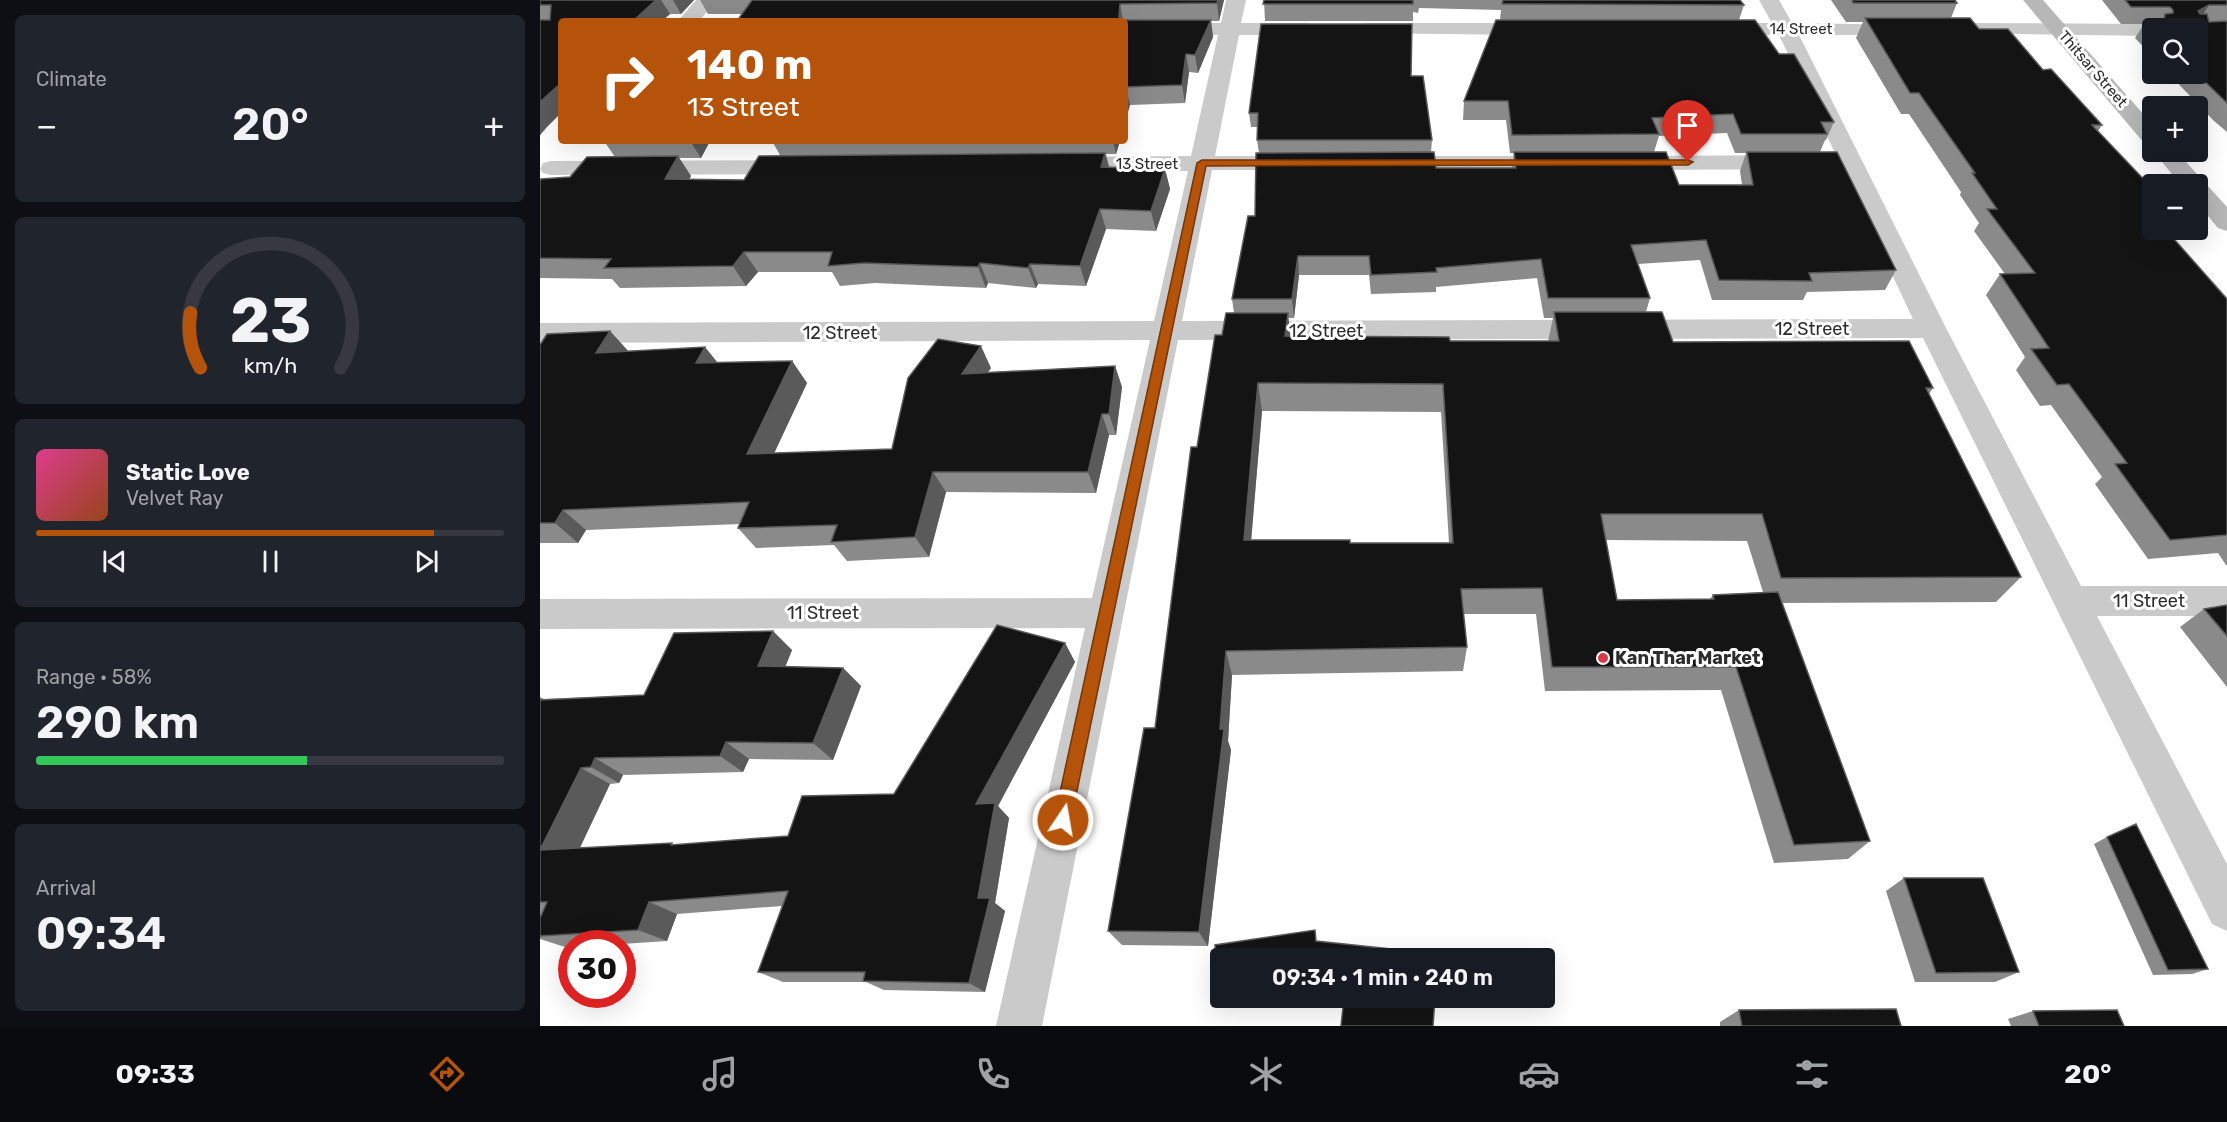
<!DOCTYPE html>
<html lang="en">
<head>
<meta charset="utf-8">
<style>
	body { margin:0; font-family:Rubik,sans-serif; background:#20242c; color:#f1f3f6; height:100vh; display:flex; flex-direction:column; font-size:22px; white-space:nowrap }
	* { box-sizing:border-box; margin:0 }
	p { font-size:20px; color:#9ea1a6 }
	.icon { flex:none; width:33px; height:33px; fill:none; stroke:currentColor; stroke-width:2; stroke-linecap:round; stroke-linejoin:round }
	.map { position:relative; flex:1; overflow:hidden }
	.details { display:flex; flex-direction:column; gap:15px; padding:15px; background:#0d0f14; width:540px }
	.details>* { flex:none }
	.guide { position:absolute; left:18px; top:18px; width:570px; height:126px; border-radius:6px; box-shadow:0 6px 24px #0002; background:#b45309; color:#fff; overflow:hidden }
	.fabs { position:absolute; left:1602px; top:18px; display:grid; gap:12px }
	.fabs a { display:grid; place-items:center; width:66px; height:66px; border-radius:6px; background:#171b24; box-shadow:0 6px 24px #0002; font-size:30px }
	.speed { position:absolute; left:18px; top:930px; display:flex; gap:12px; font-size:30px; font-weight:700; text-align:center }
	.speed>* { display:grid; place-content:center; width:78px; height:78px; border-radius:50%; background:#171b24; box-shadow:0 6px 24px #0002; line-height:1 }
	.speed .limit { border:9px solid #d22; background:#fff; color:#111 }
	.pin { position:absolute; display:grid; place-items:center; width:51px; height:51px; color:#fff; margin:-62px -26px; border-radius:50% 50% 50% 0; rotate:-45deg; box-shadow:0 0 6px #0007 }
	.pin .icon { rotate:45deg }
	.me { position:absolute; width:66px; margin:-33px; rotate:12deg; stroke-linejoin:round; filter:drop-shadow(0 0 4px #0008) }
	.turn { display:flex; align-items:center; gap:21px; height:126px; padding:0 30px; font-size:27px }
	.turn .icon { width:78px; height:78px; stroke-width:2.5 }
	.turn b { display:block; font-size:42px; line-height:51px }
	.big { font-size:45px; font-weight:600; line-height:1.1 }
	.details .tile { flex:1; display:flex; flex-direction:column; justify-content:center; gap:9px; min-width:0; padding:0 21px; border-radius:9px; background:#20242c }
	.details .dial { align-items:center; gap:0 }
	.dial svg { height:156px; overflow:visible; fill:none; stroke:#363941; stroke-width:7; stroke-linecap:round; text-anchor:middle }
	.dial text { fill:#f1f3f6; stroke:none }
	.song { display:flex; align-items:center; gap:18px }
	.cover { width:72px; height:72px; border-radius:9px; background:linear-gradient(135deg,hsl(330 70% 55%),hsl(20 70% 35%)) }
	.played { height:6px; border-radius:3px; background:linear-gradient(90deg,#b45309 85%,#363941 85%) }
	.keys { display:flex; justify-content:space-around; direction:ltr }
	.heat { display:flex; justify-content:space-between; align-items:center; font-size:33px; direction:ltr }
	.charge { height:9px; border-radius:4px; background:linear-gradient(90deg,#34c759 58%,#363941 0) }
	.trip { position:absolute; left:670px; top:948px; width:345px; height:60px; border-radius:6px; background:#171b24; box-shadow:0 6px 24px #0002; font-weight:600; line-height:60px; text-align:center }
	.tab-bar { display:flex; height:96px; justify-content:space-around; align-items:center; background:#090b0e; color:#9ea1a6 }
	.tab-bar .icon { width:42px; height:42px }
	.tab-bar .on { color:#b45309 }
	.tab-bar b { font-size:27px; color:#f1f3f6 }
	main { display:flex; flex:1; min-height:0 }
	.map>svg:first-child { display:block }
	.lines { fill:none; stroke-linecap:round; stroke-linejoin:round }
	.street { fill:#cacaca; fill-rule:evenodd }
	.secondary { fill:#b7b7b7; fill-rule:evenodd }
	.wall { fill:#8a8a8a; fill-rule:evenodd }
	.shaded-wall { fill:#5a5a5a }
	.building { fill:#141414; stroke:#5a5a5a; stroke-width:1.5; fill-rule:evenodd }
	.route { fill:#b45309; stroke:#753606; stroke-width:1.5 }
	.poi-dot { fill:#d83b45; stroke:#fff; stroke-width:2 }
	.labels { text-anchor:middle; stroke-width:6; stroke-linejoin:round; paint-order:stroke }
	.far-street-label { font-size:15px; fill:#2d2d2d; stroke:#fff }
	.street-label { font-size:18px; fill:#2d2d2d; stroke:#fff }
	.poi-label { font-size:18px; font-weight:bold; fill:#2d2d2d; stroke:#fff; text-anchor:start }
</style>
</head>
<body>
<main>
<section class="details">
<div class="tile"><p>Climate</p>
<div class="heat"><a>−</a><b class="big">20°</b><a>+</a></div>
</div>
<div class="tile dial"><svg viewBox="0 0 100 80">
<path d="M14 69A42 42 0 1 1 86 69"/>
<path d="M14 69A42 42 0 0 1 9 41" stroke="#b45309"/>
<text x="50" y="56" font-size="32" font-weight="700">23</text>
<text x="50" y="72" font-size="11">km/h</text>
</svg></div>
<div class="tile">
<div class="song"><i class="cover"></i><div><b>Static Love</b><p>Velvet Ray</p></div></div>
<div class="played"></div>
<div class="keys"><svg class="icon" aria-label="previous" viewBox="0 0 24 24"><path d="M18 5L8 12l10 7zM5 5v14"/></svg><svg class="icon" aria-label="pause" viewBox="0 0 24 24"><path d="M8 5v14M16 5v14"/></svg><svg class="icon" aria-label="next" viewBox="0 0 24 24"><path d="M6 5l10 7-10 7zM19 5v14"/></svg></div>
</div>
<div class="tile"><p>Range · 58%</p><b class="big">290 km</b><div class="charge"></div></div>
<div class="tile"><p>Arrival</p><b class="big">09:34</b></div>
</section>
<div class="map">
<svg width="1687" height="1026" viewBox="0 0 1687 1026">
	<rect width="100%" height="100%" fill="#fff"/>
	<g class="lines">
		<!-- street -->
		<path class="street" d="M156,0H177L159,21H138Z
			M686,0H706L701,23H765L772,25L775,29L772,33L765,35H699L675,156H760L768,158L772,163L768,168L760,170H672L642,321L1373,319L1302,169L1084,170L1076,168L1072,163L1076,158L1084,156L1296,155L1239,35H1176L1169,33L1166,29L1169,25L1176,23H1232L1219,0H1239L1252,23L1372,25L1375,29L1372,33L1365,35H1259L1406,328L1541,586H1687V616H1557L1687,864V931L1672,924L1383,338L638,340L502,1026H456L545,628L0,629V599L552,598L610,340L0,343V323L614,321L648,171H523L515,169L511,164L515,159L523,157L651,156L678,35H585V23H681Z
			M828,23H996L1003,25L1006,29L1003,33L996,35L821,33L818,29L821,25Z
			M1425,23L1612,24L1621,28H1612V36L1418,33L1415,29L1418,25Z
			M850,156H1018L1026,158L1030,163L1026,168L1018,170H850L842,168L838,163L842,158Z
			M256,160L264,162L268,167L264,172L256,174L11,175L3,173L0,169L3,163L11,161Z"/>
		<!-- secondary -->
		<path class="secondary" d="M1483,0H1503L1612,124V145L1604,143Z
			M1614,152H1637L1687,207V231L1678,228L1658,204V184H1640Z"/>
	</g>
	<!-- wall -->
	<path class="wall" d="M0,0H154L141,14H130L122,21H21L6,128L0,135Z
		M160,0H684L679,21H671L673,37L658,73L649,72L645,103L590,105L202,14H168Z
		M724,0H1200L1204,5L1199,20L1239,54L1294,122L1286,140H1285L1280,152L1356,270L1345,290L1267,292L1263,300H1172L1160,260L1098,264L1110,298L1106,312L1133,342L1393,388L1389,394L1481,577L1456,602L1242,603L1330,841L1308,859L1234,863L1181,690L1005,691L996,614H923L927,647L923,671L692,675L688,741L691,750L668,946L582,945L568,931L615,728L657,447L682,335L694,313L692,299L715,216L719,153L717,140L718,127H711L709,113L871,76L892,140L891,152L896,168H972L974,153H970L966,120H923L924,101L960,20L961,10L879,8L878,13L873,12V21H725ZM1187,133L1195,153H1206L1200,171L1202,185H1139L1114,152L1119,136ZM759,275H829L831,294L896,292V287L997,278L1004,318H1013L1008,341H910L750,336L748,318H754ZM722,411L901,412L909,543H810L711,540ZM1066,540L1207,541L1223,592L1173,595L1170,599L1077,600Z
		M1291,0H1415L1417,3L1411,18L1439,29L1503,70L1562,125L1558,131L1612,188V230L1687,299V565H1686L1678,553L1608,559L1555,484L1562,477L1511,405L1500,406L1476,370L1485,357L1446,295L1460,274H1465L1434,231L1439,223L1420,195L1421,192L1369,114H1361L1316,38L1323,22H1306Z
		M1562,0H1687V132L1673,120L1629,74H1658L1612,28V56L1595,38L1604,24H1581Z
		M64,141H170L161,158H139L151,176L149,180H204L240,155L232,141H580L576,154H566L569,167L625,169L630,189L616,231L566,229L546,286L498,284L496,288L448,283L446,288L335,283L300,286L292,272H218L206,286L80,288L72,279L0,278V181L30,177L75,157Z
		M70,331L88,351L178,363L252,361L267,383L234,453L352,449L451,368L448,372L575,366L582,387L576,435H569L556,493L406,492L389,557L307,561L294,545L216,548L198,528L200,524L46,530L38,543H0V345Z
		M1687,605V687L1640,627L1664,609Z
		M525,643L535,662L458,806L469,818L455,903L465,911L445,992L344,990L326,982H243L218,972L242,906L137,914L127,941L82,944H32V947H25L0,939V918L1,916H0V697L4,699L104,695L252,650L245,667L303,668L321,686L293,760L209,759L203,772L83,775L79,783L70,784L40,848L136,845L248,836L354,794Z
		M1567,837L1668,969L1652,974L1613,975L1554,844Z
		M1364,878L1479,972L1455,982H1375L1346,891Z
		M677,998H747L683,1007Z
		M1199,1010L1361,1026H1180V1022Z
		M1493,1011L1584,1026H1471L1468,1019Z"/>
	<!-- shaded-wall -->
	<path class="shaded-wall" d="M116,0H121L130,14L122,21H93Z
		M133,0H154L141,14Z
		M678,0H684L679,21L677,3Z
		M580,4L583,21L579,17Z
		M1669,5L1658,22V11Z
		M671,20L673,37L658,73L655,55Z
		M646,54L649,72L645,103L642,85Z
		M21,83V113L6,128L0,135V102Z
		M586,87L590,105L585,123V91Z
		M150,141H170L161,158Z
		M573,141H580L576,154Z
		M565,153L571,173L561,167Z
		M138,156L151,176L138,199L125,179Z
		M625,169L630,189L616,231L611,211Z
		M560,209L566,229L546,286L540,266Z
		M204,252L218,272L206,286L193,266Z
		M758,256L759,275L754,318L752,299Z
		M440,263L448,283L446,288L438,267Z
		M490,264L498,284L496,288L488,268Z
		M748,313L751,342L745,336Z
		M70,331L89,352L56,353Z
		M441,346L451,368L432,395L422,374Z
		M165,347L182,368L156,363Z
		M252,361L267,383L224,475L207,454Z
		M575,366L582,387L576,435L569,414Z
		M718,383L722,411L709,566L704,540Z
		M562,414L569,435L556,493L548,472Z
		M393,472L406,492L389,557L375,537Z
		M23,510L46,530L38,543L15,523Z
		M233,631L252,650L238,685L218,666Z
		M525,643L535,662L458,806L469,818L455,903L465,911L445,992L429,983L438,898L436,804Z
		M686,651L692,675L688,741L691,750L668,946L659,932L680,729Z
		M303,668L321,686L293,760L273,743Z
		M186,742L209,759L203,772L180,756Z
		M55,758L83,775L79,783L51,767Z
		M41,768L70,784L32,864L0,850Z
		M109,902L137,914L127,941L98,930Z"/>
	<!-- building -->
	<path class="building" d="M0,0H116L93,21H21V83L0,102V20H10L11,5H0Z
		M212,0H678L677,3L580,4L579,17L581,20H671L655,55L646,54L642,85L586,87L585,91V21H197Z
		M724,0H873V4H723Z
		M963,0H1200L1204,5L962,4Z
		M1312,0H1415L1417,3H1313Z
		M1585,0H1687V5H1669L1658,11L1660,14H1667L1669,22L1687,21V103L1657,74L1658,28H1613L1606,22L1624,21L1625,14L1633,13V10L1630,7H1591Z
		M1325,18H1430L1439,29H1468L1503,70L1511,69L1562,125H1552L1612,188V204H1604L1612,214V230H1626L1687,299V535L1630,540L1575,464L1587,463L1529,384L1517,385L1491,349L1509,348L1460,274L1495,273L1447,209H1457L1432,173H1435L1379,93H1370Z
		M956,20H1215L1239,54H1254L1294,122H1281L1287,134H1201L1193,114L1112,118L1119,134L972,135L968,101H924Z
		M721,24H872L871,76H883L892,140H717L718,113H709Z
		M894,152L896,168H976L974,152H1126L1139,185H1213L1207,152H1297L1356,270L1269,273L1272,281L1179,280L1166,240L1091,245L1110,298H1008L1001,259L896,268L897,272L831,275L829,256H758L752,299H692L708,216H715L716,153Z
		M565,153L561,167L625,169L611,211L560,209L540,266L490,264L488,268L440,263L438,267L324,263L288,266L292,252H204L193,266L64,268L71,259L0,258V181L1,179L30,177L47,157L138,156L125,179L204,180L219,156Z
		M1014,312H1122L1133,342L1369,341L1393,388H1386L1481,577L1241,578L1222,514H1061L1077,600L1174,599L1173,595L1238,592L1330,841L1254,845L1196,667H1012L1002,588L921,589L927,647L686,651L680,729H684L659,932L568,931L604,728H615L651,447H657L675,335H682L686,313H748L745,336L909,337L910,341H1019ZM718,383L903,384L913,543H810V540H704Z
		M70,331L56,353L165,347L156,363L252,361L207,454L352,449L368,378L398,339L441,346L422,374L575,366L569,414H562L548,472H393L375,537L291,542L297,525L198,528L209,502L23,510L15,523H0V345L7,334Z
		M1687,605V636L1664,609Z
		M457,625L525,643L436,804L455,803L438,898H450L429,983L323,981L325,972H218L248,891L109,902L98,930L0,936V918L7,902H0V700L104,695L134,633L233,631L218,666L303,668L273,743L186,742L180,756L55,758L51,767L41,768L0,850L132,843L131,845L248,836L262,796L354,794Z
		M1596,824L1668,969L1628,970L1567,837Z
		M1364,878H1443L1479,972L1396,973Z
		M775,930L776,941L898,954L897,958H681V998H683H677L675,945Z
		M804,998H895L893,1026H801Z
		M1356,1009L1361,1026H1202L1199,1010Z
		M1577,1010L1584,1026H1499L1493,1011Z"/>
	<!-- route -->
	<path class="route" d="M662,160H1148L1153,162L1148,165L666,166L531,820L529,826L523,828L517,826L514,820L657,163Z"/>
	<!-- markers -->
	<circle class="poi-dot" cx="1063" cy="658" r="6"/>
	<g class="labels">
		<!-- far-street labels -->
		<g class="far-street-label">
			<text x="1261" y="34">14 Street</text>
			<text transform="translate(1553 69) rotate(49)" y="5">Thitsar Street</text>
			<text x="607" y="169">13 Street</text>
		</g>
		<!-- street labels -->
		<g class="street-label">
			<text x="1272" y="335">12 Street</text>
			<text x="786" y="337">12 Street</text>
			<text x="300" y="339">12 Street</text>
			<text x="1609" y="607">11 Street</text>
			<text x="283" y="619">11 Street</text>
		</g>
		<!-- poi labels -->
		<g class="poi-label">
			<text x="1075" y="664">Kan Thar Market</text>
		</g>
	</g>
</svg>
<div class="fabs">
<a><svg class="icon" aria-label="search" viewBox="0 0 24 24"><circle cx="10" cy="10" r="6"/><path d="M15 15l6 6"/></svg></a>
<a>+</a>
<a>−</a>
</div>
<div class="speed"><div class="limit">30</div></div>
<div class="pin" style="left:1148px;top:162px;background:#d93025"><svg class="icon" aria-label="arrive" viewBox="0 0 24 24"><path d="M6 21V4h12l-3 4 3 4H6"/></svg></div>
<svg class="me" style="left:523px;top:820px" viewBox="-20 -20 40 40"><circle r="17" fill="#b45309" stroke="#fff" stroke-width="3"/><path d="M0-11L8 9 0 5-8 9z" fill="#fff"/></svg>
<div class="trip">09:34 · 1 min · 240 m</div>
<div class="guide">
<div class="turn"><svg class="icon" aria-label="right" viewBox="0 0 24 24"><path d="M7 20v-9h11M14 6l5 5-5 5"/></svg><div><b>140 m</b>13 Street</div></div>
</div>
</div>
</main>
<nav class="tab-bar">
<b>09:33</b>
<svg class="icon on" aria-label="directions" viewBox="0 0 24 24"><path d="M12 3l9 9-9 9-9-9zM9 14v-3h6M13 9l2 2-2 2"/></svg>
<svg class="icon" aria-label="music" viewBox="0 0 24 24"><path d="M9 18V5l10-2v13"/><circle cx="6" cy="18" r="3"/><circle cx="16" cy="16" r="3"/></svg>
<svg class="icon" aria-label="phone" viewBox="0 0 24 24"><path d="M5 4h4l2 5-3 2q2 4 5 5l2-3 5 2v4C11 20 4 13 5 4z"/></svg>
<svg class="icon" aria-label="climate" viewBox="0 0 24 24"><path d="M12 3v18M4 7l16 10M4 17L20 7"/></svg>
<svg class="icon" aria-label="car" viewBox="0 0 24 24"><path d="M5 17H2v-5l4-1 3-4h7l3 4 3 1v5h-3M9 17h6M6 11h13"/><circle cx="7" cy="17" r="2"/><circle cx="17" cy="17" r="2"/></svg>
<svg class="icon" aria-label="filters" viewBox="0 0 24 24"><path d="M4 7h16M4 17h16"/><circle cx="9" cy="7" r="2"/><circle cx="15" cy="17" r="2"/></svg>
<b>20°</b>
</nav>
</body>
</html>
